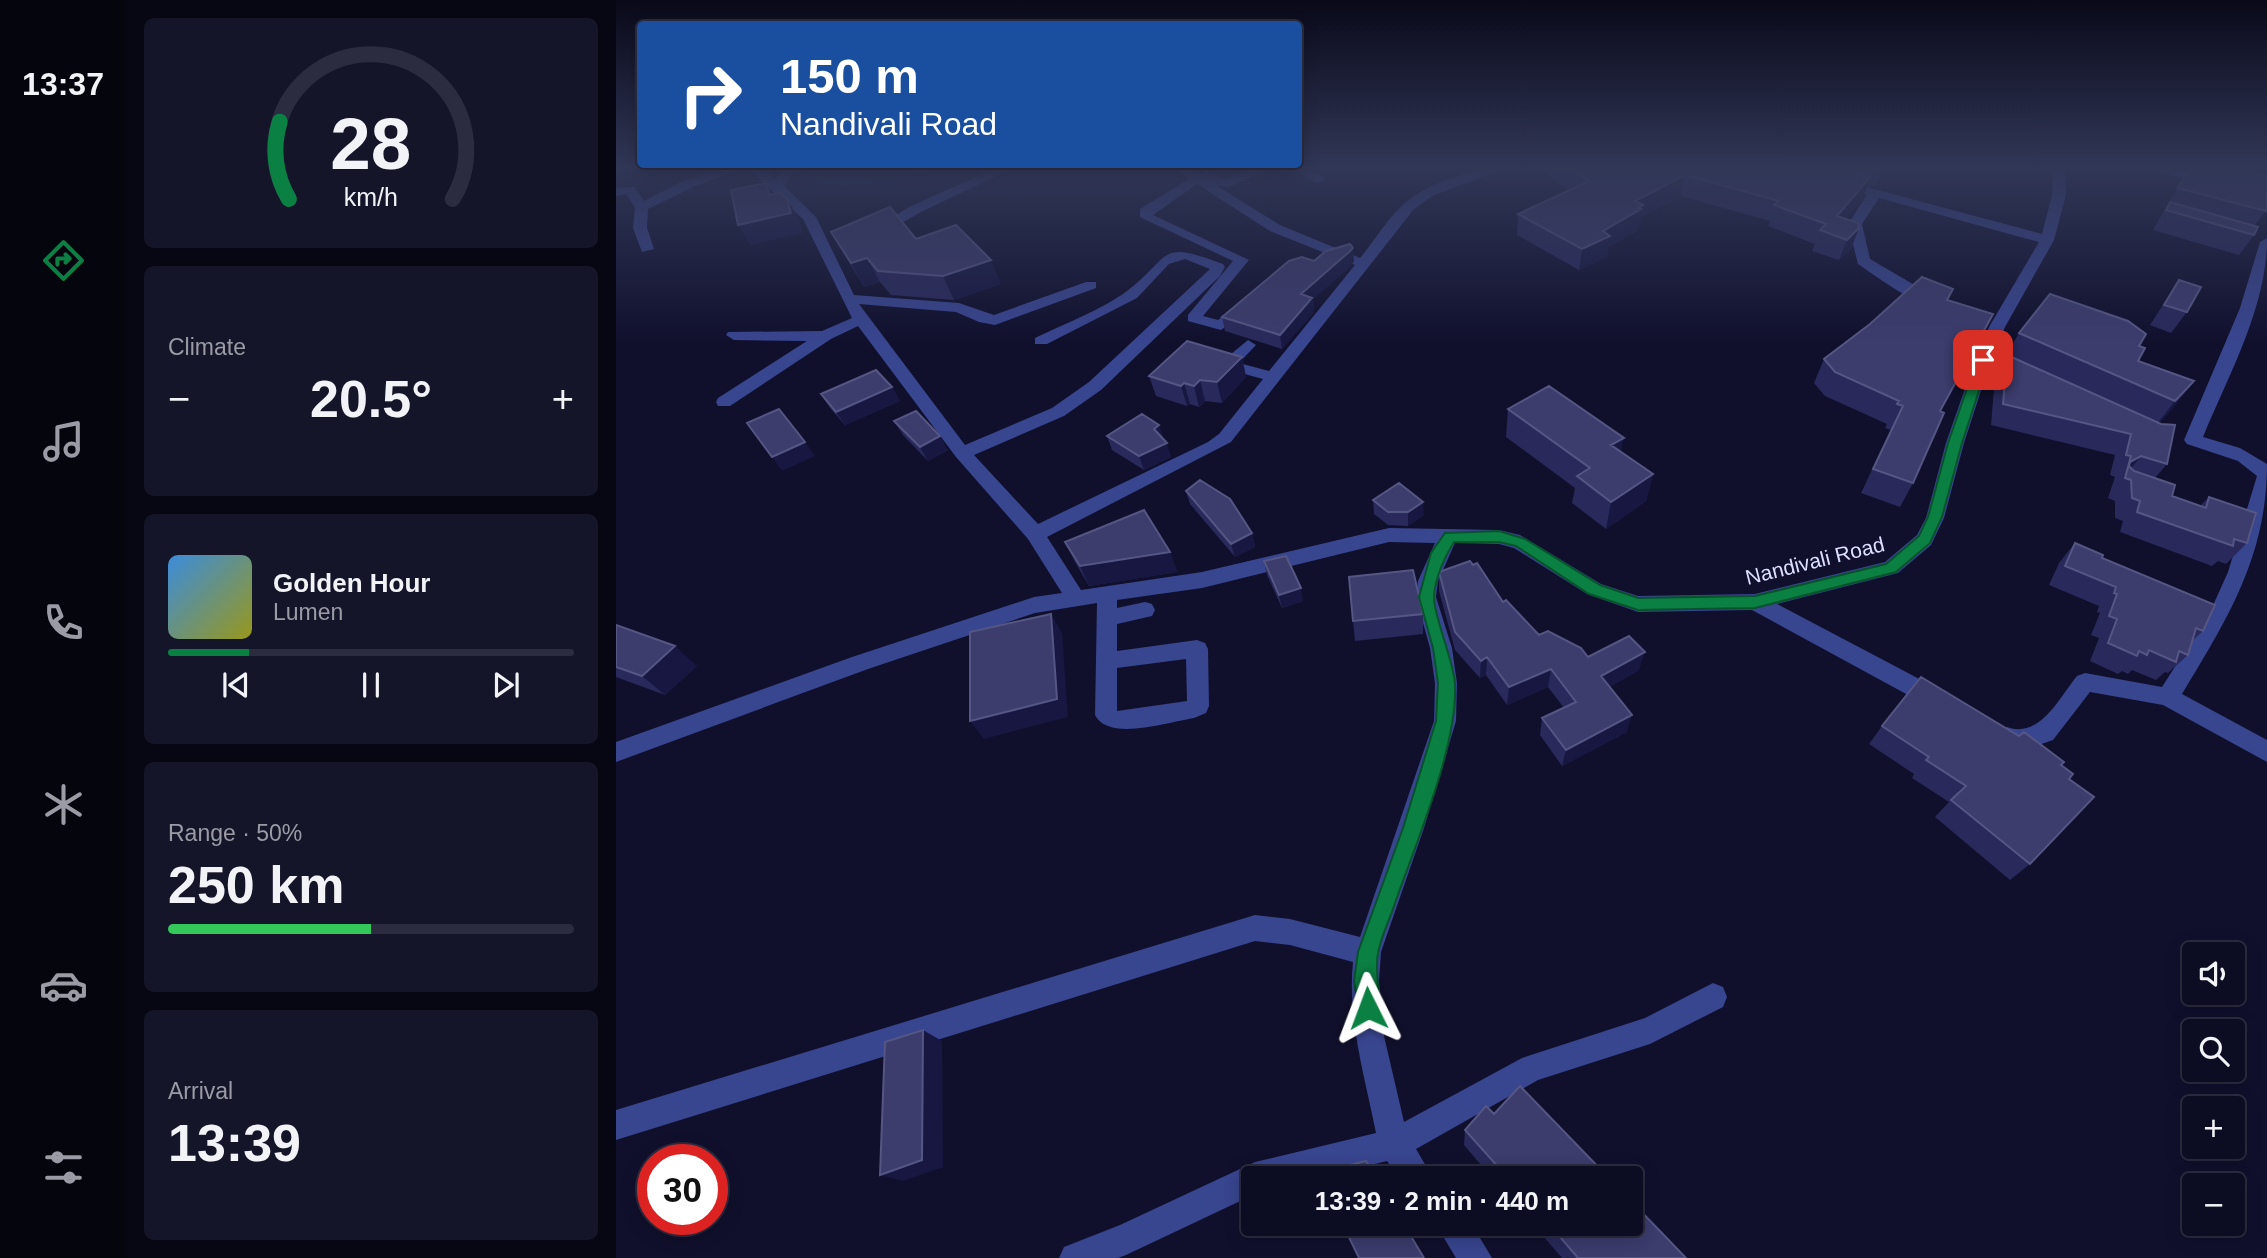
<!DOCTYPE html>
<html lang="en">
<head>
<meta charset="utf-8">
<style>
	body { margin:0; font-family:Arial,sans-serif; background:#15152a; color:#f1f3f6; height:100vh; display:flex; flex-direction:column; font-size:26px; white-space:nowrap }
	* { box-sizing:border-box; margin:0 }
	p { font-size:23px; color:#9a9ba5 }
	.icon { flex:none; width:38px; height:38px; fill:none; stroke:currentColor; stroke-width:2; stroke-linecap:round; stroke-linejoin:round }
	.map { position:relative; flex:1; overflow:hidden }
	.panel { display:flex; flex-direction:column; gap:18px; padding:18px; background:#070713; width:490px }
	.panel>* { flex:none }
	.top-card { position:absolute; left:21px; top:21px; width:665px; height:147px; border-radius:7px; box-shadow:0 4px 18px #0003,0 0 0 2px #2c2c40; background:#1a4fa0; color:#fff; overflow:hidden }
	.buttons { position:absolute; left:1566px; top:942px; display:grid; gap:14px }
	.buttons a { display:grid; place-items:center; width:63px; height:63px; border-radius:7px; background:#0c0c22; box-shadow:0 4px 18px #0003,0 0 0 2px #2c2c40; font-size:35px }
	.speed { position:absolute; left:21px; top:1144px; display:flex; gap:14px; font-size:35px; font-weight:700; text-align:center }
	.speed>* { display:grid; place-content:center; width:91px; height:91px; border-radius:50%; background:#0c0c22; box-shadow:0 4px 18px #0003,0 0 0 2px #2c2c40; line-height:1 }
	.speed .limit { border:10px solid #d22; background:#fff; color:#111 }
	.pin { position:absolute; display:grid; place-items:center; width:60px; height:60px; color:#fff; margin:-30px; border-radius:14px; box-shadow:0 4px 10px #0006 }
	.me { position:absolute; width:77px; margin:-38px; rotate:357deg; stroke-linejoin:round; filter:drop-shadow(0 0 5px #0008) }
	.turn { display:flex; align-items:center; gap:24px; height:147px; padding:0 28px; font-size:32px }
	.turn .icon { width:91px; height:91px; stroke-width:2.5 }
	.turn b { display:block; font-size:49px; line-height:60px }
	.big { font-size:52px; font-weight:700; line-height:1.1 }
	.panel .tile { flex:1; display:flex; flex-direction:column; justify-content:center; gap:10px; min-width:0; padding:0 24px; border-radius:10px; background:#15152a }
	.panel .dial { align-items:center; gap:0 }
	.dial svg { height:182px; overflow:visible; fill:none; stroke:#2c2c40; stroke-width:7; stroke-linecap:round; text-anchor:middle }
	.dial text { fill:#f1f3f6; stroke:none }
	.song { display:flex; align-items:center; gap:21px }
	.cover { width:84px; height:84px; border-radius:10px; background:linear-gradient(135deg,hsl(210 70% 55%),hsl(60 70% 35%)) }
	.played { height:7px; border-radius:4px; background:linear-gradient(90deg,#0b8043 20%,#2c2c40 20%) }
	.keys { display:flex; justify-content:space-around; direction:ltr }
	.heat { display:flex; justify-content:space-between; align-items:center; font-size:38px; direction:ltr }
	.charge { height:10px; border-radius:5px; background:linear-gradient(90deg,#34c759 50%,#2c2c40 0) }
	.trip { position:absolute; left:625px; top:1166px; width:402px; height:70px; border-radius:7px; background:#0c0c22; box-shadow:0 4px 18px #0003,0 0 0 2px #2c2c40; font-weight:700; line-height:70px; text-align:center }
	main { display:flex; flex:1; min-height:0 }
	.menu { display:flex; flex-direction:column; width:126px; justify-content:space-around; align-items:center; background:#05050e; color:#9a9ba5 }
	.menu .icon { width:49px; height:49px }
	.menu .on { color:#0b8043 }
	.menu b { font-size:32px; color:#f1f3f6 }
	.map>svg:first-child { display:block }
	.water { fill:#082f4e }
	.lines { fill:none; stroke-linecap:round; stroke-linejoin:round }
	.minor { fill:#38458f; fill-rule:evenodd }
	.wall { fill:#29295b }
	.shaded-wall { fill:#171741 }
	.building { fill:#3c3c6d; stroke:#555684; stroke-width:2 }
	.route { fill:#0b8043; stroke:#07532c; stroke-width:2 }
	.labels { text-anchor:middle; stroke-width:7; stroke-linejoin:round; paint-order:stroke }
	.street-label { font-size:21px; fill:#dcdfff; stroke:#10102d }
</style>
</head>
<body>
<main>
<nav class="menu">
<b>13:37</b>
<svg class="icon on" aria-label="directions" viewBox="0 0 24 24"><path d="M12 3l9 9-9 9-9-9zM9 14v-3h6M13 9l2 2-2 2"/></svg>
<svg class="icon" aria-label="music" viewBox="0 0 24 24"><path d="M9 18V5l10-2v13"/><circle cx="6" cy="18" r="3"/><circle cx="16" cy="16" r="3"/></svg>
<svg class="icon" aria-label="phone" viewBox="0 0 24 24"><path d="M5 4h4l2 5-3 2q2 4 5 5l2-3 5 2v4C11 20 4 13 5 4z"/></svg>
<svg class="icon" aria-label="climate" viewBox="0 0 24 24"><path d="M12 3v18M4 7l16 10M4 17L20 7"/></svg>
<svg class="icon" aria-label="car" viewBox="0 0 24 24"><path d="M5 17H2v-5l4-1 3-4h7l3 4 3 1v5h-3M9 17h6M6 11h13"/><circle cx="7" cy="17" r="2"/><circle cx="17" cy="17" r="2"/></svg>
<svg class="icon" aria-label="filters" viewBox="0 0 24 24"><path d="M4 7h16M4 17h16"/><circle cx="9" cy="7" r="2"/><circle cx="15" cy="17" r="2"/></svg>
</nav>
<section class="panel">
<div class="tile dial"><svg viewBox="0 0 100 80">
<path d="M14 69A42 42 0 1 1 86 69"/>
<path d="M14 69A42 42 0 0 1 10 35" stroke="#0b8043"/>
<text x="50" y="56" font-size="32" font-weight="700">28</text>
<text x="50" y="72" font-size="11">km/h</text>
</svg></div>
<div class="tile"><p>Climate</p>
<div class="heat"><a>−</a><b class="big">20.5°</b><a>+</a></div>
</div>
<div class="tile">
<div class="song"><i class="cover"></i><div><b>Golden Hour</b><p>Lumen</p></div></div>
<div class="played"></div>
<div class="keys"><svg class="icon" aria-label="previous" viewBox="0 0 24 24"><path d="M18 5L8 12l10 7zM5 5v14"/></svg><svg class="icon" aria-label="pause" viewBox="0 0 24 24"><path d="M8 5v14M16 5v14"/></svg><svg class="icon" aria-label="next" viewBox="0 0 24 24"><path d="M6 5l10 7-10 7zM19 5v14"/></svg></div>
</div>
<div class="tile"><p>Range · 50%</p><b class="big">250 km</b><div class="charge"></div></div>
<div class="tile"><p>Arrival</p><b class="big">13:39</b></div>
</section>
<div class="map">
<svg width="1651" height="1258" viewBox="0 0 1651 1258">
	<rect width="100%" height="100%" fill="#10102d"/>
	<!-- water -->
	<path class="water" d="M192,167H331C287,177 241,191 197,181Z"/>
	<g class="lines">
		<!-- minor -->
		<path class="minor" d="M110,167H144L160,179L168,167H181L168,186L200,217L238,295L343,303L378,315L470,282H480V288L379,325L363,322L340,312L243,304L349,445L436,408L473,382L594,269L569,259L553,264L521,298L431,344H419V338C446,325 489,308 511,291C557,256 540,239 607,264L609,267L604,276L485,390L448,416L358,455L422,524L592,442L603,434L647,379L595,365V359H609L632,340L640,345L623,363L653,371L739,265L654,231L581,184L537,215L633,260L587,316L602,320L628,302L636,307L605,330L572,321V315L617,261L524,217V209L573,179L557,167H572L584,175L590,171L609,179L640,167H658L613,187L601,186L664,225L744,258C759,240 773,216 790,202C816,181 861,167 894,167L818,195L798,209L615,442L431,537L465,590L586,572L773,528L883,530L904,535L985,584L1022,596L1139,594L1269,562L1301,535L1310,518L1330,443L1359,360L1373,327L1423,242L1263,198L1246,224L1254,259L1326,301L1323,304C1302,309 1260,276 1242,264L1232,224L1251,195L1218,184L1224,180L1426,234L1436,195L1437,167H1449L1450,195L1438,240L1389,327L1375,360L1348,443L1328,518L1315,545L1282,573L1161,604L1330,693L1333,700L1330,707L1322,709L1314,707L1136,610L1022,612L971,594L898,548L883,544L839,543L822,581L820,597L836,648L841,683L840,721L808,828L765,952L763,981L768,1036L788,1122L906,1058L1029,1018L1097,983L1107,987L1111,997L1107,1007L1034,1044L922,1080L800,1149L817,1178H783L771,1161L703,1178H637V1195L510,1255L502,1258H443L448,1247L504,1225L639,1162L760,1133C749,1077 731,1019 737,962L674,945L639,941L0,1140V1110L639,915L674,919L744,937L818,721L819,683L814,648L800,597L802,581L819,543L773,542L586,588L501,600V608L529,602L536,604L539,610L536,616L501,624V651L581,640L589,643L592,649L593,706L590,713L578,718C553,722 492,742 479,715L481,603L419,613L252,669L0,762V742L236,657L418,597L446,593L412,539L340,457L242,326L215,339L114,406H102L100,402L102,398L191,341L118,340L110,335L112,332L206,331L236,318L187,219L130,167L77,187L32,209L31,228L38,249L26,252L17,228L19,207L10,194L0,196V188L18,187L28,201L67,181ZM570,659L571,701L501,711V668Z
			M382,167H399L303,213L265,235L253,232L293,207Z
			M677,167H693L711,180L700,183Z
			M1527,167H1549L1651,194V202Z
			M1651,238C1651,307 1613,374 1587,437L1624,448L1651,464C1651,556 1612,618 1566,694L1651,740V762L1547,705L1474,692L1437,740L1402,752L1383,744L1380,737L1383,730L1391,727C1424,739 1443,698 1461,676L1469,673L1546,687L1594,612L1612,572L1641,476L1622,461L1571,444L1568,440L1624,308L1644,242Z
			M819,1223H855L876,1258H840Z"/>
	</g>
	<!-- wall -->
	<path class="wall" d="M920,167H1271L1266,181L1260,187L1252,185L1247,198L1229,219L1243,228L1235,249L1223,260L1196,251L1199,244L1152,226L1154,221L1065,196L1025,217L1022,230L992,247L991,257L963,270L901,235L902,214L953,190Z
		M1468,167H1486L1484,172Z
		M1573,167H1616L1650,211L1638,226V235L1623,255L1537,230Z
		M215,232L300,239L385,284L338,300L275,295L264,282L248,287Z
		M698,261H738L735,266L697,299L698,312L666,349L609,331L606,317Z
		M1563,280L1571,312L1555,333L1534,325Z
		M1332,300L1324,411L1297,483L1284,507L1245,493L1275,430L1269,428L1271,424L1209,396L1198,383L1208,359Z
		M1403,333L1523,346L1522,361L1578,381L1556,409L1543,423L1551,464L1539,478L1556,496L1584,506L1593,497L1631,543L1610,564L1602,561L1596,566L1504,532L1507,521L1499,518V501L1492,498L1499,477L1494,475L1499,455L1375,425L1379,375Z
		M626,357L630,377L606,403L589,401L583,407L574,404L571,406L540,396L533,376Z
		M276,387L284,401L229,425L214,408L205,394Z
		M892,409L1005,452L1037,474L1030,501L990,529L956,503L959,488L890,437Z
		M278,421L332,450L312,461L287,435Z
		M491,436L547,439L555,457L528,470L496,450Z
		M570,491L636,533L639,547L619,557L574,504Z
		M757,500L808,515L792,526L772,525L758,514Z
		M449,542L554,552L561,572L473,586L459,562Z
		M1459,543L1486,558L1587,631L1576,641L1572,655L1552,673L1549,672L1540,680L1516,670L1512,674L1506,671L1502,674L1474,661L1483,638L1475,635L1484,613L1481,612L1483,606L1433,585L1443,563Z
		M648,561L687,601L666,608L651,575Z
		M823,572L887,602L923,635L972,657L1023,670L993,687L1011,732L946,766L924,735L926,718L948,708L932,687L891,705L870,675L864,678L839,650L823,591Z
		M807,614V634L739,641L737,621Z
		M0,625L81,666L49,695L0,677Z
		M1266,726L1445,765L1453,779L1414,864L1394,880L1319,817L1333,802L1296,778L1298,774L1253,744Z
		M878,1114L993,1178H876L848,1145L849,1130Z
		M916,1223H1015L1070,1258H946Z"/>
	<!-- shaded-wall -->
	<path class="shaded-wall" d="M1267,167H1271L1266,181L1260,187Z
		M1069,175L1065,196L1025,217L1022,230L992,247L991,257L963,270L966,249L987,231L1019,201Z
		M1254,177L1247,198L1216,234L1221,216Z
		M150,183L161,203L153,195Z
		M171,199L183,219L187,233L134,245L122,225Z
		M1243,228L1235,249L1223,260L1231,240Z
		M737,248L738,261L735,266L697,299L698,312L666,349L664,335L685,294Z
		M251,258L264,282L248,287L235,263Z
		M375,260L385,284L338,300L327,276Z
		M626,357L630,377L606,403L601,382Z
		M584,380L589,401L583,407L578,386Z
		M1578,381L1556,409L1537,429L1559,401Z
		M568,383L574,404L571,406L565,386Z
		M276,387L284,401L229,425L220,412Z
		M543,425L548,439L538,429Z
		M324,436L332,450L312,461L304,447Z
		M1008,438L1002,465L995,445Z
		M189,442L199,456L166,471L156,457Z
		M551,443L555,457L528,470L523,456Z
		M1525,456L1509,476L1514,462Z
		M1037,474L1030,501L990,529L995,502Z
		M807,502L808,515L792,526V512Z
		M636,533L639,547L619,557L615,544Z
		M554,552L561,572L473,586L464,566Z
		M685,588L687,601L666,608L663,595Z
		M435,614L446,633L452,717L368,739L354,721Z
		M59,646L81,666L49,695L26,676Z
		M1029,652L1023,670L980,694L985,676Z
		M871,657L870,675L864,678L865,661Z
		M935,669L932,687L891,705L893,687Z
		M1016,715L1011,732L946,766L950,750Z
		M307,1030L326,1041L327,1167L287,1181L264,1175Z"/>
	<!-- building -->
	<path class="building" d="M952,167H1217L1254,177L1221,216L1242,223L1243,228L1231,240L1204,230L1210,224L1158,205L1163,201L1069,175L1019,201L1027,205L1022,208L1025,209L987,231L994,236L966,249L902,214L973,181Z
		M1574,167H1616L1651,176V208L1650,211L1562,188Z
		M150,183L153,195L164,193L171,199L175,213L122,225L115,190Z
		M1554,202L1642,227L1638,235L1550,210Z
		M274,207L300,239L340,225L375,260L327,276L262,271L251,258L235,263L215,232Z
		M734,244L737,248L733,252L685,294L696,298L664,335L606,317L673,261L686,257L698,261L710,251Z
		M1306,277L1337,289L1331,300L1377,314L1324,411L1328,413L1297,483L1257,469L1287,406L1281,404L1283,401L1219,372L1208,359L1254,324Z
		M1563,280L1585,287L1571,312L1548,305Z
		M1434,294L1512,321L1530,334L1523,346L1529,348L1522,361L1578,381L1559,401L1403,333Z
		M571,341L626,357L601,382L584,380L578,386L568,383L565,386L533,376Z
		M1391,355L1545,424L1559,425L1551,464L1525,456L1514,462L1513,466L1518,471L1559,485L1556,496L1590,508L1593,497L1640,513L1631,543L1618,539L1617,546L1521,512L1524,501L1516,498L1515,480L1509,478L1515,456L1510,455L1515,434L1387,404Z
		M260,370L276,387L220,412L205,394Z
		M933,386L1008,438L995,445L1037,474L995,502L961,476L974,468L892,409Z
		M163,409L189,442L156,457L131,423Z
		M300,411L324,436L304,447L278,421Z
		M526,414L543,425L538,429L551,443L523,456L491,436Z
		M584,480L614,499L636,533L615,544L570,491Z
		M783,483L807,502L792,512H772L757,500Z
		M528,510L554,552L464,566L449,542Z
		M1459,543L1487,555L1486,558L1599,605L1587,631L1580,628L1572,655L1563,651L1560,662L1533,650L1531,655L1523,651L1521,656L1492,643L1501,619L1493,616L1501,594L1498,593L1500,587L1449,566Z
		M670,556L685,588L663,595L648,561Z
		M854,561L857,565L861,563L887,602L890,600L923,635L932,631L965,648L972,657L1013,636L1029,652L985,676L1016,715L950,750L926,718L960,702L935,669L893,687L871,657L865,661L839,632L823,572Z
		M797,570L807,614L737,621L733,577Z
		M435,614L441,699L354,721V632Z
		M0,625L59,646L26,676L0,667Z
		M1305,677L1403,736L1408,732L1448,762L1445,765L1457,774L1453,779L1478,797L1414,864L1335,800L1350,786L1310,760L1313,757L1266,726Z
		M307,1030L306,1160L264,1175L269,1042Z
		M904,1086L993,1178H892L849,1130L870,1106L878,1114Z
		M750,1161L760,1178H702L701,1176L706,1172Z
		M1015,1201L1070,1258H962L932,1223H1015Z
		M726,1223H787L808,1258H743Z"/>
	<!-- sky -->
	<linearGradient id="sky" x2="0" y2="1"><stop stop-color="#090919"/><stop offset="0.49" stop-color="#313757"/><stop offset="1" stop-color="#313757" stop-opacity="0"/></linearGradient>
	<rect width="1651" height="343" fill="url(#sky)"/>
	<!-- route -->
	<path class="route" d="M1367,356L1373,360L1346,443L1326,517L1314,543L1280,572L1139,608L1022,610L973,594L900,546L883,542H838C829,556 819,578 818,596C817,615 837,658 839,684C842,745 800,843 779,903C774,919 765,936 762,953C758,973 767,998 759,1016L752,1019L744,1016L738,981L742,952L787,828L820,721L822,683L817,648L803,597L815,553L829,533L883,531L909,539L984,585L1022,598L1139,596L1270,564L1303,536L1312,517L1332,443L1361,360Z"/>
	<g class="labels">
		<!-- street labels -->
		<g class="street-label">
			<text transform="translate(1199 561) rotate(-14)" y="7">Nandivali Road</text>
		</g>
	</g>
</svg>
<div class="buttons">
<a><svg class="icon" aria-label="sound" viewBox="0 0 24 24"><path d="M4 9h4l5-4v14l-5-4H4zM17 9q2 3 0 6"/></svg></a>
<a><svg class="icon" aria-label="search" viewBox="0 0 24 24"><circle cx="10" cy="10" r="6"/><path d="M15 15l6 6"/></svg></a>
<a>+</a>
<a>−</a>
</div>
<div class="speed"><div class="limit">30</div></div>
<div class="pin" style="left:1367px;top:360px;background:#d93025"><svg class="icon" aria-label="arrive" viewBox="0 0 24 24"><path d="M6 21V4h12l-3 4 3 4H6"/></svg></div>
<svg class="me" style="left:752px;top:1008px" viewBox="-20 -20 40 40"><path d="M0-17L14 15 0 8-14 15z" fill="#0b8043" stroke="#fff" stroke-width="4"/></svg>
<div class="trip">13:39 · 2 min · 440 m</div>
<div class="top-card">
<div class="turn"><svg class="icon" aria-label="right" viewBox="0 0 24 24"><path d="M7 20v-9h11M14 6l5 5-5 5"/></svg><div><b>150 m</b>Nandivali Road</div></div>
</div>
</div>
</main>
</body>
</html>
